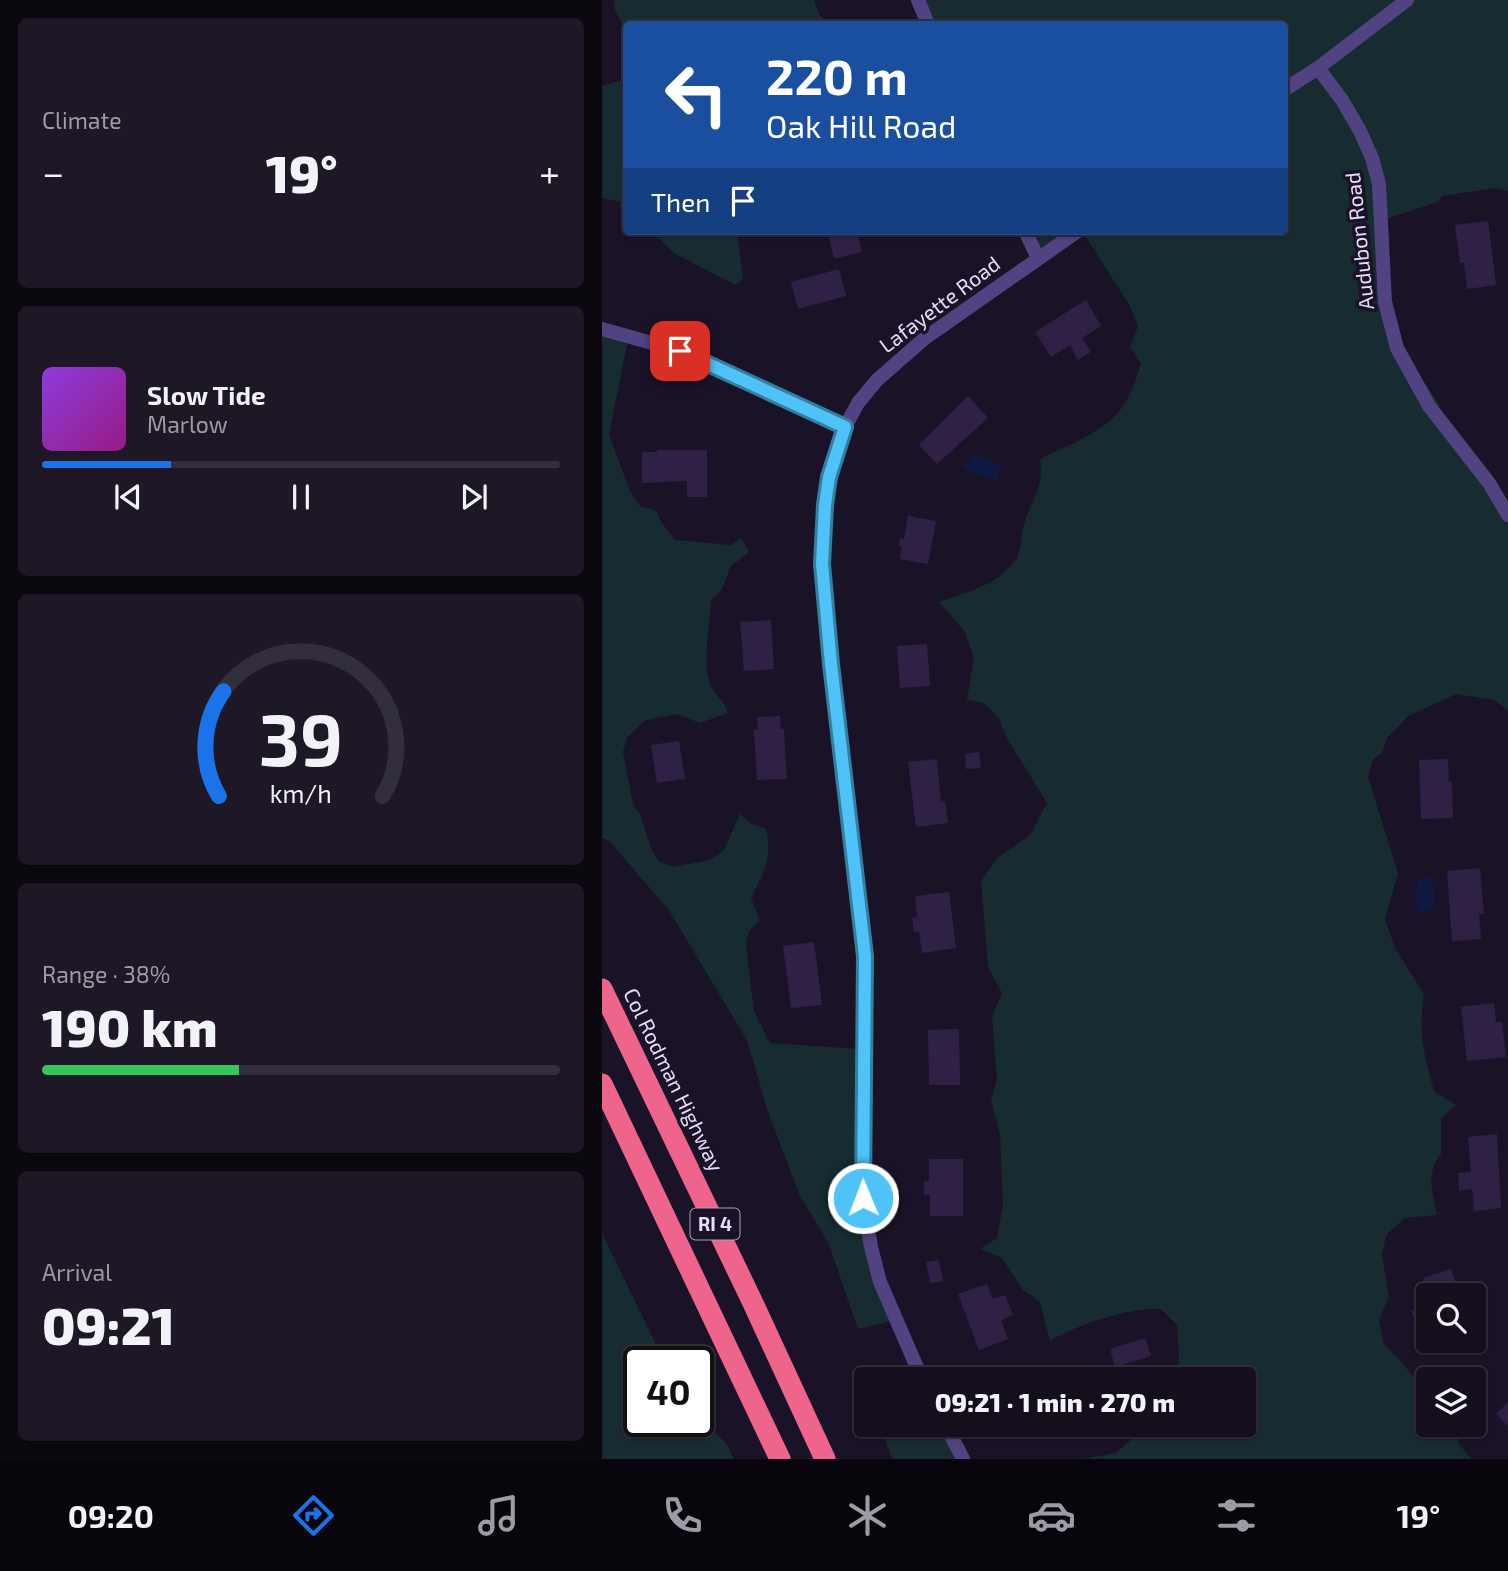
<!DOCTYPE html>
<html lang="en">
<head>
<meta charset="utf-8">
<style>
	body { margin:0; font-family:"Exo 2",sans-serif; background:#1d1726; color:#f1f3f6; height:100vh; display:flex; flex-direction:column; font-size:26px; white-space:nowrap }
	* { box-sizing:border-box; margin:0 }
	p { font-size:23px; color:#9d9ca4 }
	.icon { flex:none; width:38px; height:38px; fill:none; stroke:currentColor; stroke-width:2; stroke-linecap:round; stroke-linejoin:round }
	.map { position:relative; flex:1; overflow:hidden }
	.side { display:flex; flex-direction:column; gap:18px; padding:18px; background:#0b0810; width:602px }
	.side>* { flex:none }
	.banner { position:absolute; left:21px; top:21px; width:665px; height:214px; border-radius:7px; box-shadow:0 2px 5px #0004,0 0 0 2px #332e3b; background:#1a4fa0; color:#fff; overflow:hidden }
	.controls { position:absolute; left:814px; top:1283px; display:grid; gap:14px }
	.controls a { display:grid; place-items:center; width:70px; height:70px; border-radius:7px; background:#140e1d; box-shadow:0 2px 5px #0004,0 0 0 2px #332e3b; font-size:35px }
	.speed { position:absolute; left:21px; top:1346px; display:flex; gap:14px; font-size:35px; font-weight:700; text-align:center }
	.speed>* { display:grid; place-content:center; width:91px; height:91px; border-radius:50%; background:#140e1d; box-shadow:0 2px 5px #0004,0 0 0 2px #332e3b; line-height:1 }
	.speed .limit { border:4px solid #111; border-radius:10px; background:#fff; color:#111 }
	.pin { position:absolute; display:grid; place-items:center; width:60px; height:60px; color:#fff; margin:-30px; border-radius:14px; box-shadow:0 4px 10px #0006 }
	.me { position:absolute; width:77px; margin:-38px; rotate:359deg; stroke-linejoin:round; filter:drop-shadow(0 0 5px #0008) }
	.turn { display:flex; align-items:center; gap:24px; height:147px; padding:0 28px; font-size:32px }
	.turn .icon { width:91px; height:91px; stroke-width:2.5 }
	.turn b { display:block; font-size:49px; line-height:60px }
	.then { display:flex; align-items:center; height:66px; padding:0 28px; background:#0003; gap:14px; font-size:26px }
	.big { font-size:52px; font-weight:800; line-height:1.1 }
	.side .tile { flex:1; display:flex; flex-direction:column; justify-content:center; gap:10px; min-width:0; padding:0 24px; border-radius:10px; background:#1d1726 }
	.side .dial { align-items:center; gap:0 }
	.dial svg { height:182px; overflow:visible; fill:none; stroke:#332e3b; stroke-width:7; stroke-linecap:round; text-anchor:middle }
	.dial text { fill:#f1f3f6; stroke:none }
	.song { display:flex; align-items:center; gap:21px }
	.cover { width:84px; height:84px; border-radius:10px; background:linear-gradient(135deg,hsl(270 70% 55%),hsl(310 70% 35%)) }
	.played { height:7px; border-radius:4px; background:linear-gradient(90deg,#1a73e8 25%,#332e3b 25%) }
	.keys { display:flex; justify-content:space-around; direction:ltr }
	.heat { display:flex; justify-content:space-between; align-items:center; font-size:38px; direction:ltr }
	.charge { height:10px; border-radius:5px; background:linear-gradient(90deg,#34c759 38%,#332e3b 0) }
	.trip { position:absolute; left:252px; top:1367px; width:402px; height:70px; border-radius:7px; background:#140e1d; box-shadow:0 2px 5px #0004,0 0 0 2px #332e3b; font-weight:800; line-height:70px; text-align:center }
	.tab-bar { display:flex; height:112px; justify-content:space-around; align-items:center; background:#08060c; color:#9d9ca4 }
	.tab-bar .icon { width:49px; height:49px }
	.tab-bar .active { color:#1a73e8 }
	.tab-bar b { font-size:32px; color:#f1f3f6 }
	main { display:flex; flex:1; min-height:0 }
	.map>svg:first-child { display:block }
	.green { fill:#162c30 }
	.water { fill:#101942 }
	.building { fill:#2f2146 }
	.lines { fill:none; stroke-linecap:round; stroke-linejoin:round }
	.minor { stroke:#514381; stroke-width:14 }
	.tertiary { stroke:#514381; stroke-width:14 }
	.motorway { stroke:#ef648b; stroke-width:21 }
	.route-casing { stroke:#337fa1; stroke-width:18 }
	.route { stroke:#4fc3f7; stroke-width:12 }
	.labels { text-anchor:middle; stroke-width:7; stroke-linejoin:round; paint-order:stroke }
	.shield { fill:#1a1327; stroke:#a9a0bb; stroke-width:2 }
	.shield-label { font-size:19px; font-weight:bold; fill:#e6dcfb }
	.street-label { font-size:21px; fill:#e6dcfb; stroke:#1a1327 }
</style>
</head>
<body>
<main>
<section class="side">
<div class="tile"><p>Climate</p>
<div class="heat"><a>−</a><b class="big">19°</b><a>+</a></div>
</div>
<div class="tile">
<div class="song"><i class="cover"></i><div><b>Slow Tide</b><p>Marlow</p></div></div>
<div class="played"></div>
<div class="keys"><svg class="icon" aria-label="previous" viewBox="0 0 24 24"><path d="M18 5L8 12l10 7zM5 5v14"/></svg><svg class="icon" aria-label="pause" viewBox="0 0 24 24"><path d="M8 5v14M16 5v14"/></svg><svg class="icon" aria-label="next" viewBox="0 0 24 24"><path d="M6 5l10 7-10 7zM19 5v14"/></svg></div>
</div>
<div class="tile dial"><svg viewBox="0 0 100 80">
<path d="M14 69A42 42 0 1 1 86 69"/>
<path d="M14 69A42 42 0 0 1 16 23" stroke="#1a73e8"/>
<text x="50" y="56" font-size="32" font-weight="700">39</text>
<text x="50" y="72" font-size="11">km/h</text>
</svg></div>
<div class="tile"><p>Range · 38%</p><b class="big">190 km</b><div class="charge"></div></div>
<div class="tile"><p>Arrival</p><b class="big">09:21</b></div>
</section>
<div class="map">
<svg width="906" height="1459" viewBox="0 0 906 1459">
	<rect width="100%" height="100%" fill="#1a1327"/>
	<!-- green -->
	<path class="green" d="M12,0H212L217,14L226,24H24V31L13,10Z
		M317,0H906V191L893,188L840,196L836,202L783,219L780,224L794,342L812,372L826,387L838,406L834,408L906,514V711L893,700L854,694L806,716L785,738L780,753L771,759L766,777L796,873L783,919L793,948L822,994C816,1033 822,1054 832,1091L854,1105L839,1119V1154C823,1172 831,1194 835,1215L803,1218L784,1235L780,1255L787,1297L777,1320L781,1342L813,1378L829,1379H826V1424L855,1425L857,1444L869,1459H480L514,1453L535,1434L540,1425L642,1424V1379H574L578,1374L575,1325L559,1309C528,1307 474,1325 448,1341L438,1302L421,1290L400,1258L378,1249L395,1238L401,1206L398,1135L389,1100L395,1079L390,1016L400,993L386,967L379,881L395,858L428,835L445,803L405,738L396,717L382,703L365,700L372,658L363,632L337,602C364,593 394,585 412,562C420,553 419,532 423,521C431,496 442,488 438,459C470,443 511,430 527,396C532,386 535,375 539,364L528,347L536,326L528,306L482,234L437,256L423,231H682V24H323Z
		M24,36V206L20,202L0,198V86L20,80Z
		M49,231H135L141,279L133,285L72,253Z
		M0,329L26,340L7,435L28,491L38,506L54,511L60,523L73,540L129,545L139,538L147,552L129,566L120,589L109,601C108,618 101,666 107,680C112,696 122,699 126,713L98,723L75,714L44,720L25,737L21,752L31,804L38,814L50,851L57,861L70,867L108,860L122,850L138,814L150,824L164,829C171,858 162,872 149,898L158,920L147,931L144,945L152,1011L168,1043L257,1049L262,1195L294,1320L256,1329L226,1242L198,1196L166,1112L145,1040L67,910L7,841L0,838Z
		M0,1233L62,1361L37,1362V1421H96V1417L124,1443L132,1459H0Z
		M278,1425H343L361,1459H290Z"/>
	<!-- water -->
	<path class="water" d="M371,454L400,465L394,481L361,468L363,462L367,463Z
		M825,876L830,880L833,898L830,909L820,914C809,904 813,891 818,879Z"/>
	<!-- building -->
	<path class="building" d="M886,221L894,285L865,289L862,263H858L853,225Z
		M238,231H255L260,252L232,259L226,234Z
		M237,269L244,296L196,309L189,282Z
		M484,300L499,326L480,338L489,352L476,360L468,345L449,357L433,332Z
		M366,396L386,418L335,464L317,445Z
		M55,450H105V497H85V481L40,483V452H55Z
		M306,516L334,521L326,564L298,559L300,547L297,546L298,538L302,539Z
		M169,620L172,669L142,671L138,622Z
		M325,644L328,686L298,688L295,646Z
		M178,716L179,729H182L185,779L155,780L152,730H156L155,717Z
		M77,741L83,779L55,783L49,745Z
		M377,752L379,768L364,769L363,754Z
		M335,759L339,802L343,801L346,823L314,827L306,762Z
		M846,759L847,782H850L851,818L819,819L817,760Z
		M878,868L882,914H877L879,939L850,941L845,871Z
		M347,892L354,948L320,953L317,932H312L310,918L315,917L313,896Z
		M212,942L220,1005L189,1008L181,946Z
		M892,1003L894,1022H900L904,1057L865,1061L859,1007Z
		M357,1029L358,1085H327L326,1030Z
		M895,1134L899,1208L872,1211L870,1189L857,1191L856,1173L869,1172L866,1137Z
		M327,1159H361V1216H328V1195H322V1181H327Z
		M337,1260L341,1281L328,1283L324,1262Z
		M849,1269L857,1295H827L821,1278Z
		M385,1284L391,1299L403,1295L411,1315L399,1320L406,1339L377,1350L356,1294Z
		M826,1304V1326L816,1329L809,1311Z
		M543,1338L549,1356L513,1367L508,1349Z
		M832,1340H853V1341L834,1347Z
		M458,1370L462,1379H434L450,1371L451,1373Z
		M906,1402V1426L894,1414Z
		M410,1424H444L416,1438Z"/>
	<g class="lines">
		<!-- minor -->
		<path class="minor" d="M316,0L326,24
			M716,68L740,100L758,131L770,158L777,184L783,302L795,348L827,406L887,483L906,515
			M423,231L436,258
			M0,329L78,351L243,427"/>
		<!-- tertiary -->
		<path class="tertiary" d="M682,90L716,68L805,0
			M320,1379L278,1282L269,1247L261,1198L263,956L229,665L220,564L223,505L234,451L243,427L256,403L275,380L323,338L476,231
			M343,1424L361,1459"/>
		<!-- motorway -->
		<path class="motorway" d="M0,989L150,1301L223,1459
			M0,1084L178,1459"/>
	</g>
	<g class="lines">
		<defs>
			<path id="route" d="M78,351L243,427L227,477L223,505L220,564L229,664L263,956L261,1198"/>
		</defs>
		<!-- route casing -->
		<use href="#route" class="route-casing"/>
		<!-- route -->
		<use href="#route" class="route"/>
	</g>
	<g class="labels">
		<!-- shield labels -->
		<rect class="shield" x="88.5" y="1208.5" width="49" height="31" rx="5"/>
		<g class="shield-label">
			<text x="113" y="1231">RI 4</text>
		</g>
		<!-- street labels -->
		<g class="street-label">
			<text transform="translate(758 241) rotate(-96)" y="7">Audubon Road</text>
			<text transform="translate(338 305) rotate(-37)" y="7">Lafayette Road</text>
			<text transform="translate(71 1080) rotate(64)" y="7">Col Rodman Highway</text>
		</g>
	</g>
</svg>
<div class="controls">
<a><svg class="icon" aria-label="search" viewBox="0 0 24 24"><circle cx="10" cy="10" r="6"/><path d="M15 15l6 6"/></svg></a>
<a><svg class="icon" aria-label="layers" viewBox="0 0 24 24"><path d="M12 4l9 5-9 5-9-5zM3 14l9 5 9-5"/></svg></a>
</div>
<div class="speed"><div class="limit">40</div></div>
<div class="pin" style="left:78px;top:351px;background:#d93025"><svg class="icon" aria-label="arrive" viewBox="0 0 24 24"><path d="M6 21V4h12l-3 4 3 4H6"/></svg></div>
<svg class="me" style="left:261px;top:1198px" viewBox="-20 -20 40 40"><circle r="17" fill="#4fc3f7" stroke="#fff" stroke-width="3"/><path d="M0-11L8 9 0 5-8 9z" fill="#fff"/></svg>
<div class="trip">09:21 · 1 min · 270 m</div>
<div class="banner">
<div class="turn"><svg class="icon" aria-label="left" viewBox="0 0 24 24"><path d="M17 20v-9H6M10 6l-5 5 5 5"/></svg><div><b>220 m</b>Oak Hill Road</div></div>
<div class="then">Then<svg class="icon" aria-label="arrive" viewBox="0 0 24 24"><path d="M6 21V4h12l-3 4 3 4H6"/></svg></div>
</div>
</div>
</main>
<nav class="tab-bar">
<b>09:20</b>
<svg class="icon active" aria-label="directions" viewBox="0 0 24 24"><path d="M12 3l9 9-9 9-9-9zM9 14v-3h6M13 9l2 2-2 2"/></svg>
<svg class="icon" aria-label="music" viewBox="0 0 24 24"><path d="M9 18V5l10-2v13"/><circle cx="6" cy="18" r="3"/><circle cx="16" cy="16" r="3"/></svg>
<svg class="icon" aria-label="phone" viewBox="0 0 24 24"><path d="M5 4h4l2 5-3 2q2 4 5 5l2-3 5 2v4C11 20 4 13 5 4z"/></svg>
<svg class="icon" aria-label="climate" viewBox="0 0 24 24"><path d="M12 3v18M4 7l16 10M4 17L20 7"/></svg>
<svg class="icon" aria-label="car" viewBox="0 0 24 24"><path d="M5 17H2v-5l4-1 3-4h7l3 4 3 1v5h-3M9 17h6M6 11h13"/><circle cx="7" cy="17" r="2"/><circle cx="17" cy="17" r="2"/></svg>
<svg class="icon" aria-label="filters" viewBox="0 0 24 24"><path d="M4 7h16M4 17h16"/><circle cx="9" cy="7" r="2"/><circle cx="15" cy="17" r="2"/></svg>
<b>19°</b>
</nav>
</body>
</html>
